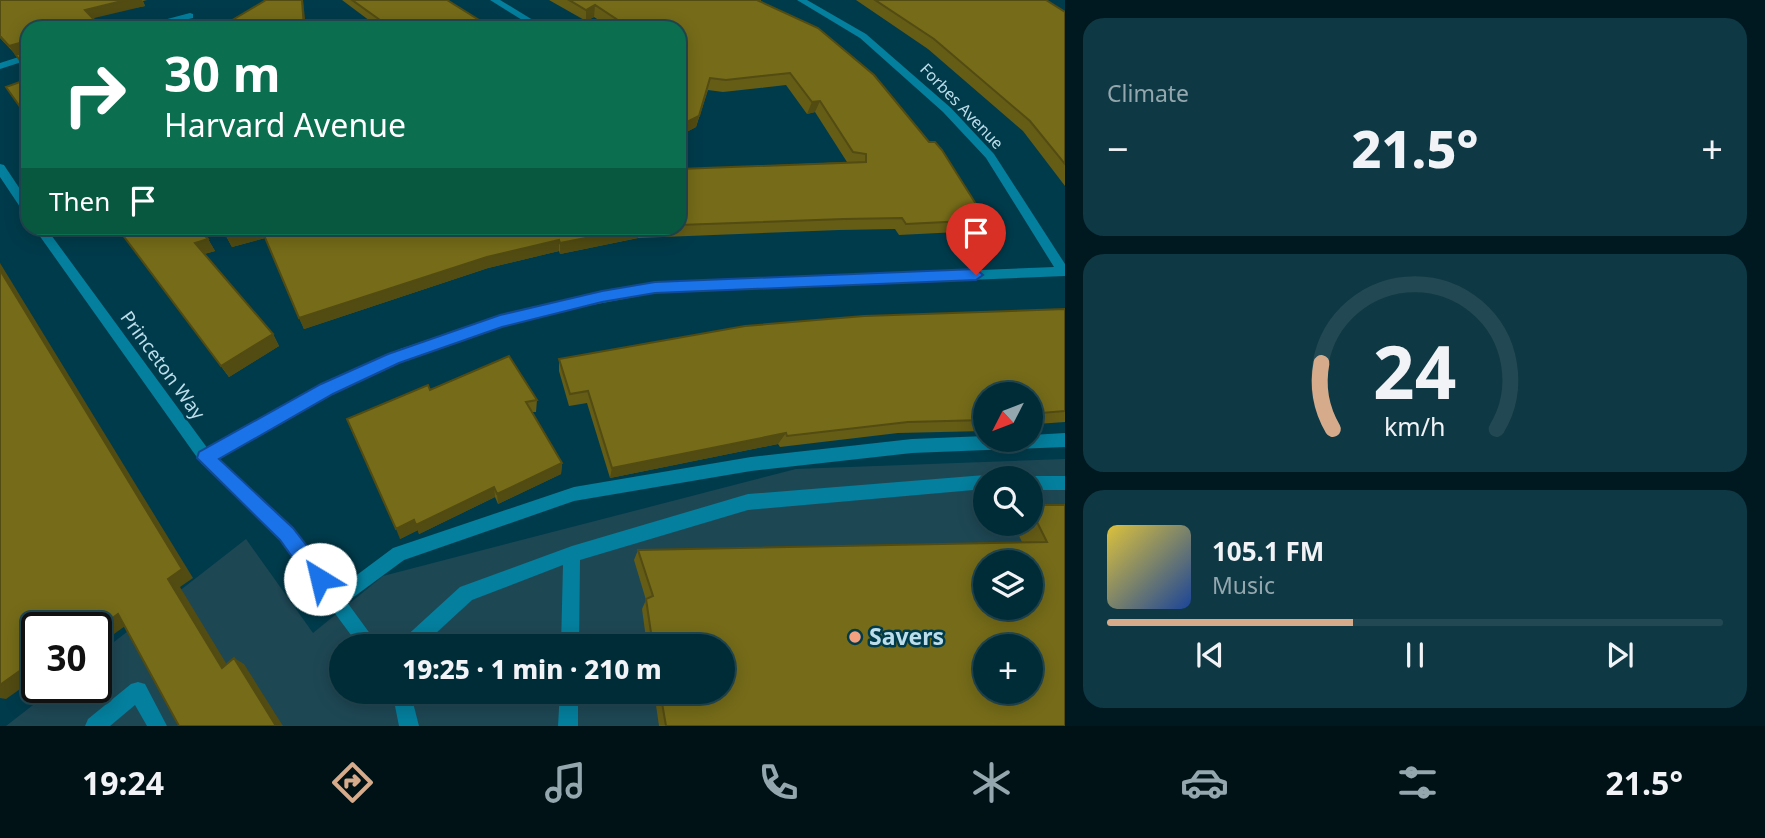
<!DOCTYPE html>
<html lang="en">
<head>
<meta charset="utf-8">
<style>
	body { margin:0; font-family:"Noto Sans",sans-serif; background:#0e3843; color:#f1f3f6; height:100vh; display:flex; flex-direction:column; font-size:26px; white-space:nowrap }
	* { box-sizing:border-box; margin:0 }
	p { font-size:23px; color:#95a7ae }
	.icon { flex:none; width:38px; height:38px; fill:none; stroke:currentColor; stroke-width:2; stroke-linecap:round; stroke-linejoin:round }
	.map { position:relative; flex:1; overflow:hidden }
	.side { display:flex; flex-direction:column; gap:18px; padding:18px; background:#00181f; width:700px }
	.side>* { flex:none }
	.guide { position:absolute; left:21px; top:21px; width:665px; height:214px; border-radius:21px; box-shadow:0 4px 18px #0003,0 0 0 2px #224853; background:#0b6e4f; color:#fff; overflow:hidden }
	.needle { width:46px; rotate:228deg }
	.tools { position:absolute; left:973px; top:382px; display:grid; gap:14px }
	.tools a { display:grid; place-items:center; width:70px; height:70px; border-radius:50%; background:#002c38; box-shadow:0 4px 18px #0003,0 0 0 2px #224853; font-size:35px }
	.speed { position:absolute; left:21px; top:612px; display:flex; gap:14px; font-size:35px; font-weight:700; text-align:center }
	.speed>* { display:grid; place-content:center; width:91px; height:91px; border-radius:50%; background:#002c38; box-shadow:0 4px 18px #0003,0 0 0 2px #224853; line-height:1 }
	.speed .limit { border:4px solid #111; border-radius:10px; background:#fff; color:#111 }
	.pin { position:absolute; display:grid; place-items:center; width:60px; height:60px; color:#fff; margin:-72px -30px; border-radius:50% 50% 50% 0; rotate:-45deg; box-shadow:0 0 7px #0007 }
	.pin .icon { rotate:45deg }
	.me { position:absolute; width:77px; margin:-38px; rotate:324deg; stroke-linejoin:round; filter:drop-shadow(0 0 5px #0008) }
	.turn { display:flex; align-items:center; gap:24px; height:147px; padding:0 28px; font-size:32px }
	.turn .icon { width:91px; height:91px; stroke-width:2.5 }
	.turn b { display:block; font-size:49px; line-height:60px }
	.then { display:flex; align-items:center; height:66px; padding:0 28px; background:#0003; gap:14px; font-size:26px }
	.big { font-size:52px; font-weight:800; line-height:1.1 }
	.side .widget { flex:1; display:flex; flex-direction:column; justify-content:center; gap:10px; min-width:0; padding:0 24px; border-radius:21px; background:#0e3843 }
	.side .dial { align-items:center; gap:0 }
	.dial svg { height:182px; overflow:visible; fill:none; stroke:#224853; stroke-width:7; stroke-linecap:round; text-anchor:middle }
	.dial text { fill:#f1f3f6; stroke:none }
	.song { display:flex; align-items:center; gap:21px }
	.cover { width:84px; height:84px; border-radius:10px; background:linear-gradient(135deg,hsl(50 70% 55%),hsl(220 70% 35%)) }
	.played { height:7px; border-radius:4px; background:linear-gradient(90deg,#d6ab8b 40%,#224853 40%) }
	.keys { display:flex; justify-content:space-around; direction:ltr }
	.heat { display:flex; justify-content:space-between; align-items:center; font-size:38px; direction:ltr }
	.trip { position:absolute; left:329px; top:634px; width:406px; height:70px; border-radius:35px; background:#002c38; box-shadow:0 4px 18px #0003,0 0 0 2px #224853; font-weight:800; line-height:70px; text-align:center }
	.menu { display:flex; height:112px; justify-content:space-around; align-items:center; background:#001216; color:#95a7ae }
	.menu .icon { width:49px; height:49px }
	.menu .current { color:#d6ab8b }
	.menu b { font-size:32px; color:#f1f3f6 }
	main { display:flex; flex:1; min-height:0 }
	.map>svg:first-child { display:block }
	.built { fill:#1e4754; fill-rule:evenodd }
	.lines { fill:none; stroke-linecap:round; stroke-linejoin:round }
	.lane { fill:#047f9d; fill-rule:evenodd }
	.street { fill:#047f9d; fill-rule:evenodd }
	.wall { fill:#655c16 }
	.shaded-wall { fill:#524b12 }
	.building { fill:#756b19; stroke:#524b12; stroke-width:2; fill-rule:evenodd }
	.route { fill:#1a73e8; stroke:#114b97; stroke-width:2 }
	.poi-dot { fill:#f2a080; stroke:#003b4b; stroke-width:2.5 }
	.labels { text-anchor:middle; stroke-width:5; stroke-linejoin:round; paint-order:stroke }
	.far-street-label { font-size:16px; fill:#bcdde9; stroke:#003b4b }
	.street-label { font-size:19px; fill:#bcdde9; stroke:#003b4b }
	.near-poi-label { font-size:23px; font-weight:bold; fill:#bcdde9; stroke:#003b4b; text-anchor:start }
</style>
</head>
<body>
<main>
<div class="map">
<svg width="1065" height="726" viewBox="0 0 1065 726">
	<rect width="100%" height="100%" fill="#003b4b"/>
	<!-- built -->
	<path class="built" d="M1065,459V726H6L55,688H96V656L246,539L313,633L383,576L796,469ZM985,478H1031V523H985ZM985,562H1031V607H985ZM341,646H723V691H341ZM985,646H1031V691H985Z"/>
	<g class="lines">
		<!-- lane -->
		<path class="lane" d="M1065,433V447L912,453L751,471L574,501L404,560L336,610L330,607L327,601L330,595L393,548L574,487L751,457L912,439L985,436V439H1031V435Z
			M985,475L991,478H985V489L748,510L580,560L579,646H561L563,565L472,600L422,646H399L402,640L460,587L572,546L748,494Z
			M1031,476H1065V490H1031V478H1026Z
			M138,682L145,684L167,726H147L135,705L110,726H85L88,719L131,684Z
			M560,691H578V726H558Z"/>
		<!-- street -->
		<path class="street" d="M490,0H500L546,28H535Z
			M797,0H807L866,34L951,108L994,154L1065,264V276L655,293L571,309L487,331L410,357L331,393L218,459L293,528L379,646H359L281,540L201,463L34,228H46L208,449L321,385L400,349L487,320L571,299L655,283L1054,267L986,158L943,112L860,38Z
			M190,13L193,14V18L150,28H133Z
			M28,54V60L0,69V63Z
			M0,164L4,165L28,201V214L24,213L0,177Z
			M392,691H410L419,726H399Z"/>
	</g>
	<!-- wall -->
	<path class="wall" d="M0,0H147L143,1L145,6L28,28V72L16,55L0,38Z
		M342,0H447L484,23L378,27Z
		M549,0H761V2L986,220L978,231L899,235L895,229L839,230L638,238L560,254L559,251L488,268L304,329L265,238L232,247L226,236L224,228H679V169L847,162L815,112L807,114L786,85L723,92L708,90L696,127L679,136V28H611L594,17L586,21Z
		M856,0H1046L1065,12V186L1023,131L928,49Z
		M119,230L208,239L215,251L204,254L273,334L279,346L229,377Z
		M1065,309V422L1037,424L1031,429V394H985V431L898,433L780,447L778,444L610,478L587,403L569,406L559,371V359Z
		M430,390L537,400L536,412H532L562,463L561,474L498,504L495,497L419,534L418,530L400,539Z
		M1031,505H1065V726H659L654,691H723V646H647L642,609L646,600L634,560L638,550L1022,542L1013,523H1031Z"/>
	<!-- shaded-wall -->
	<path class="shaded-wall" d="M126,0H142L145,6L90,19L85,10Z
		M302,0H303L306,28H304Z
		M595,5L594,17L586,21V10Z
		M23,42L28,52L15,55L9,46Z
		M710,78L696,127L679,136V126Z
		M820,101L815,112L807,114L812,102Z
		M256,228H261L265,238L232,247L226,236Z
		M640,228L638,238L560,254V243Z
		M208,239L215,251L201,255L195,243Z
		M559,240V251L488,268L304,329L299,318L487,257Z
		M0,263L193,578L180,587L232,673L222,668L168,579L0,270Z
		M273,334L279,346L229,377L221,366Z
		M786,433L778,444L610,478L612,468Z
		M562,463L561,474L498,504L497,494Z
		M494,487L495,497L419,534L416,525Z
		M414,520L418,530L400,539L396,529Z
		M118,614L132,621L96,647V630Z
		M234,658L244,664L283,726H276Z
		M28,665L37,668V677L6,699L0,698V685Z"/>
	<!-- building -->
	<path class="building" d="M0,0H126L85,10L102,28H28V71L16,55L24,52L23,42L9,46L0,36Z
		M266,0H302L304,28H219Z
		M352,0H447L484,23H492L496,28H375L387,25Z
		M569,0H757L818,28L874,75L929,142H935L942,150L986,220L906,224L902,218L844,219L679,225V169L866,162V154L853,152L820,101L812,102L790,73L726,80L710,78L699,116L679,126V28H630L595,5L586,10Z
		M875,0H1046L1065,12V164L1030,121L934,39Z
		M28,79V118L6,87Z
		M125,228H198L208,239L195,243L273,334L221,366L119,230Z
		M224,228H256L226,236Z
		M261,228H637L560,243L559,240L487,257L299,318Z
		M0,270L182,569L168,579L222,668L234,658L276,726H179L118,614L96,630V628H37V672L33,675L28,665L0,685Z
		M1065,309V411L1040,413L1043,418L1031,419V394H985V420L908,422L787,436L786,433L612,468L588,391L570,394L559,359L745,326L864,316Z
		M509,356L537,400L526,402L562,463L497,494L494,487L416,525L414,520L396,529L347,419L428,385L430,390Z
		M1031,505H1065V726H666L660,691H723V646H653L646,599L653,596L638,550L1047,542L1031,510ZM985,562H1031V607H985ZM985,646H1031V691H985Z"/>
	<!-- route -->
	<path class="route" d="M976,269L983,275L976,280L655,293L602,302L502,327L399,363L333,394L219,459L293,528L327,572L329,579L327,586L320,589L313,586L280,540L197,458L199,452L321,384L388,354L500,315L602,291L655,282Z"/>
	<!-- markers -->
	<circle class="poi-dot" cx="855" cy="637" r="7"/>
	<g class="labels">
		<!-- far-street labels -->
		<g class="far-street-label">
			<text transform="translate(962 106) rotate(46)" y="6">Forbes Avenue</text>
		</g>
		<!-- street labels -->
		<g class="street-label">
			<text transform="translate(163 365) rotate(54)" y="7">Princeton Way</text>
		</g>
		<!-- near-poi labels -->
		<g class="near-poi-label">
			<text x="869" y="645">Savers</text>
		</g>
	</g>
</svg>
<div class="tools">
<a><svg class="needle" viewBox="-14 -14 28 28"><path d="M0-13l5 13h-10z" fill="#e53935"/><path d="M0 13l5-13h-10z" fill="#95a7ae"/></svg></a>
<a><svg class="icon" aria-label="search" viewBox="0 0 24 24"><circle cx="10" cy="10" r="6"/><path d="M15 15l6 6"/></svg></a>
<a><svg class="icon" aria-label="layers" viewBox="0 0 24 24"><path d="M12 4l9 5-9 5-9-5zM3 14l9 5 9-5"/></svg></a>
<a>+</a>
</div>
<div class="speed"><div class="limit">30</div></div>
<div class="pin" style="left:976px;top:275px;background:#d93025"><svg class="icon" aria-label="arrive" viewBox="0 0 24 24"><path d="M6 21V4h12l-3 4 3 4H6"/></svg></div>
<svg class="me" style="left:320px;top:579px" viewBox="-20 -20 40 40"><circle r="19" fill="#fff"/><path d="M0-13L10 11 0 6-10 11z" fill="#1a73e8"/></svg>
<div class="trip">19:25 · 1 min · 210 m</div>
<div class="guide">
<div class="turn"><svg class="icon" aria-label="right" viewBox="0 0 24 24"><path d="M7 20v-9h11M14 6l5 5-5 5"/></svg><div><b>30 m</b>Harvard Avenue</div></div>
<div class="then">Then<svg class="icon" aria-label="arrive" viewBox="0 0 24 24"><path d="M6 21V4h12l-3 4 3 4H6"/></svg></div>
</div>
</div>
<section class="side">
<div class="widget"><p>Climate</p>
<div class="heat"><a>−</a><b class="big">21.5°</b><a>+</a></div>
</div>
<div class="widget dial"><svg viewBox="0 0 100 80">
<path d="M14 69A42 42 0 1 1 86 69"/>
<path d="M14 69A42 42 0 0 1 9 40" stroke="#d6ab8b"/>
<text x="50" y="56" font-size="32" font-weight="700">24</text>
<text x="50" y="72" font-size="11">km/h</text>
</svg></div>
<div class="widget">
<div class="song"><i class="cover"></i><div><b>105.1 FM</b><p>Music</p></div></div>
<div class="played"></div>
<div class="keys"><svg class="icon" aria-label="previous" viewBox="0 0 24 24"><path d="M18 5L8 12l10 7zM5 5v14"/></svg><svg class="icon" aria-label="pause" viewBox="0 0 24 24"><path d="M8 5v14M16 5v14"/></svg><svg class="icon" aria-label="next" viewBox="0 0 24 24"><path d="M6 5l10 7-10 7zM19 5v14"/></svg></div>
</div>
</section>
</main>
<nav class="menu">
<b>19:24</b>
<svg class="icon current" aria-label="directions" viewBox="0 0 24 24"><path d="M12 3l9 9-9 9-9-9zM9 14v-3h6M13 9l2 2-2 2"/></svg>
<svg class="icon" aria-label="music" viewBox="0 0 24 24"><path d="M9 18V5l10-2v13"/><circle cx="6" cy="18" r="3"/><circle cx="16" cy="16" r="3"/></svg>
<svg class="icon" aria-label="phone" viewBox="0 0 24 24"><path d="M5 4h4l2 5-3 2q2 4 5 5l2-3 5 2v4C11 20 4 13 5 4z"/></svg>
<svg class="icon" aria-label="climate" viewBox="0 0 24 24"><path d="M12 3v18M4 7l16 10M4 17L20 7"/></svg>
<svg class="icon" aria-label="car" viewBox="0 0 24 24"><path d="M5 17H2v-5l4-1 3-4h7l3 4 3 1v5h-3M9 17h6M6 11h13"/><circle cx="7" cy="17" r="2"/><circle cx="17" cy="17" r="2"/></svg>
<svg class="icon" aria-label="filters" viewBox="0 0 24 24"><path d="M4 7h16M4 17h16"/><circle cx="9" cy="7" r="2"/><circle cx="15" cy="17" r="2"/></svg>
<b>21.5°</b>
</nav>
</body>
</html>
